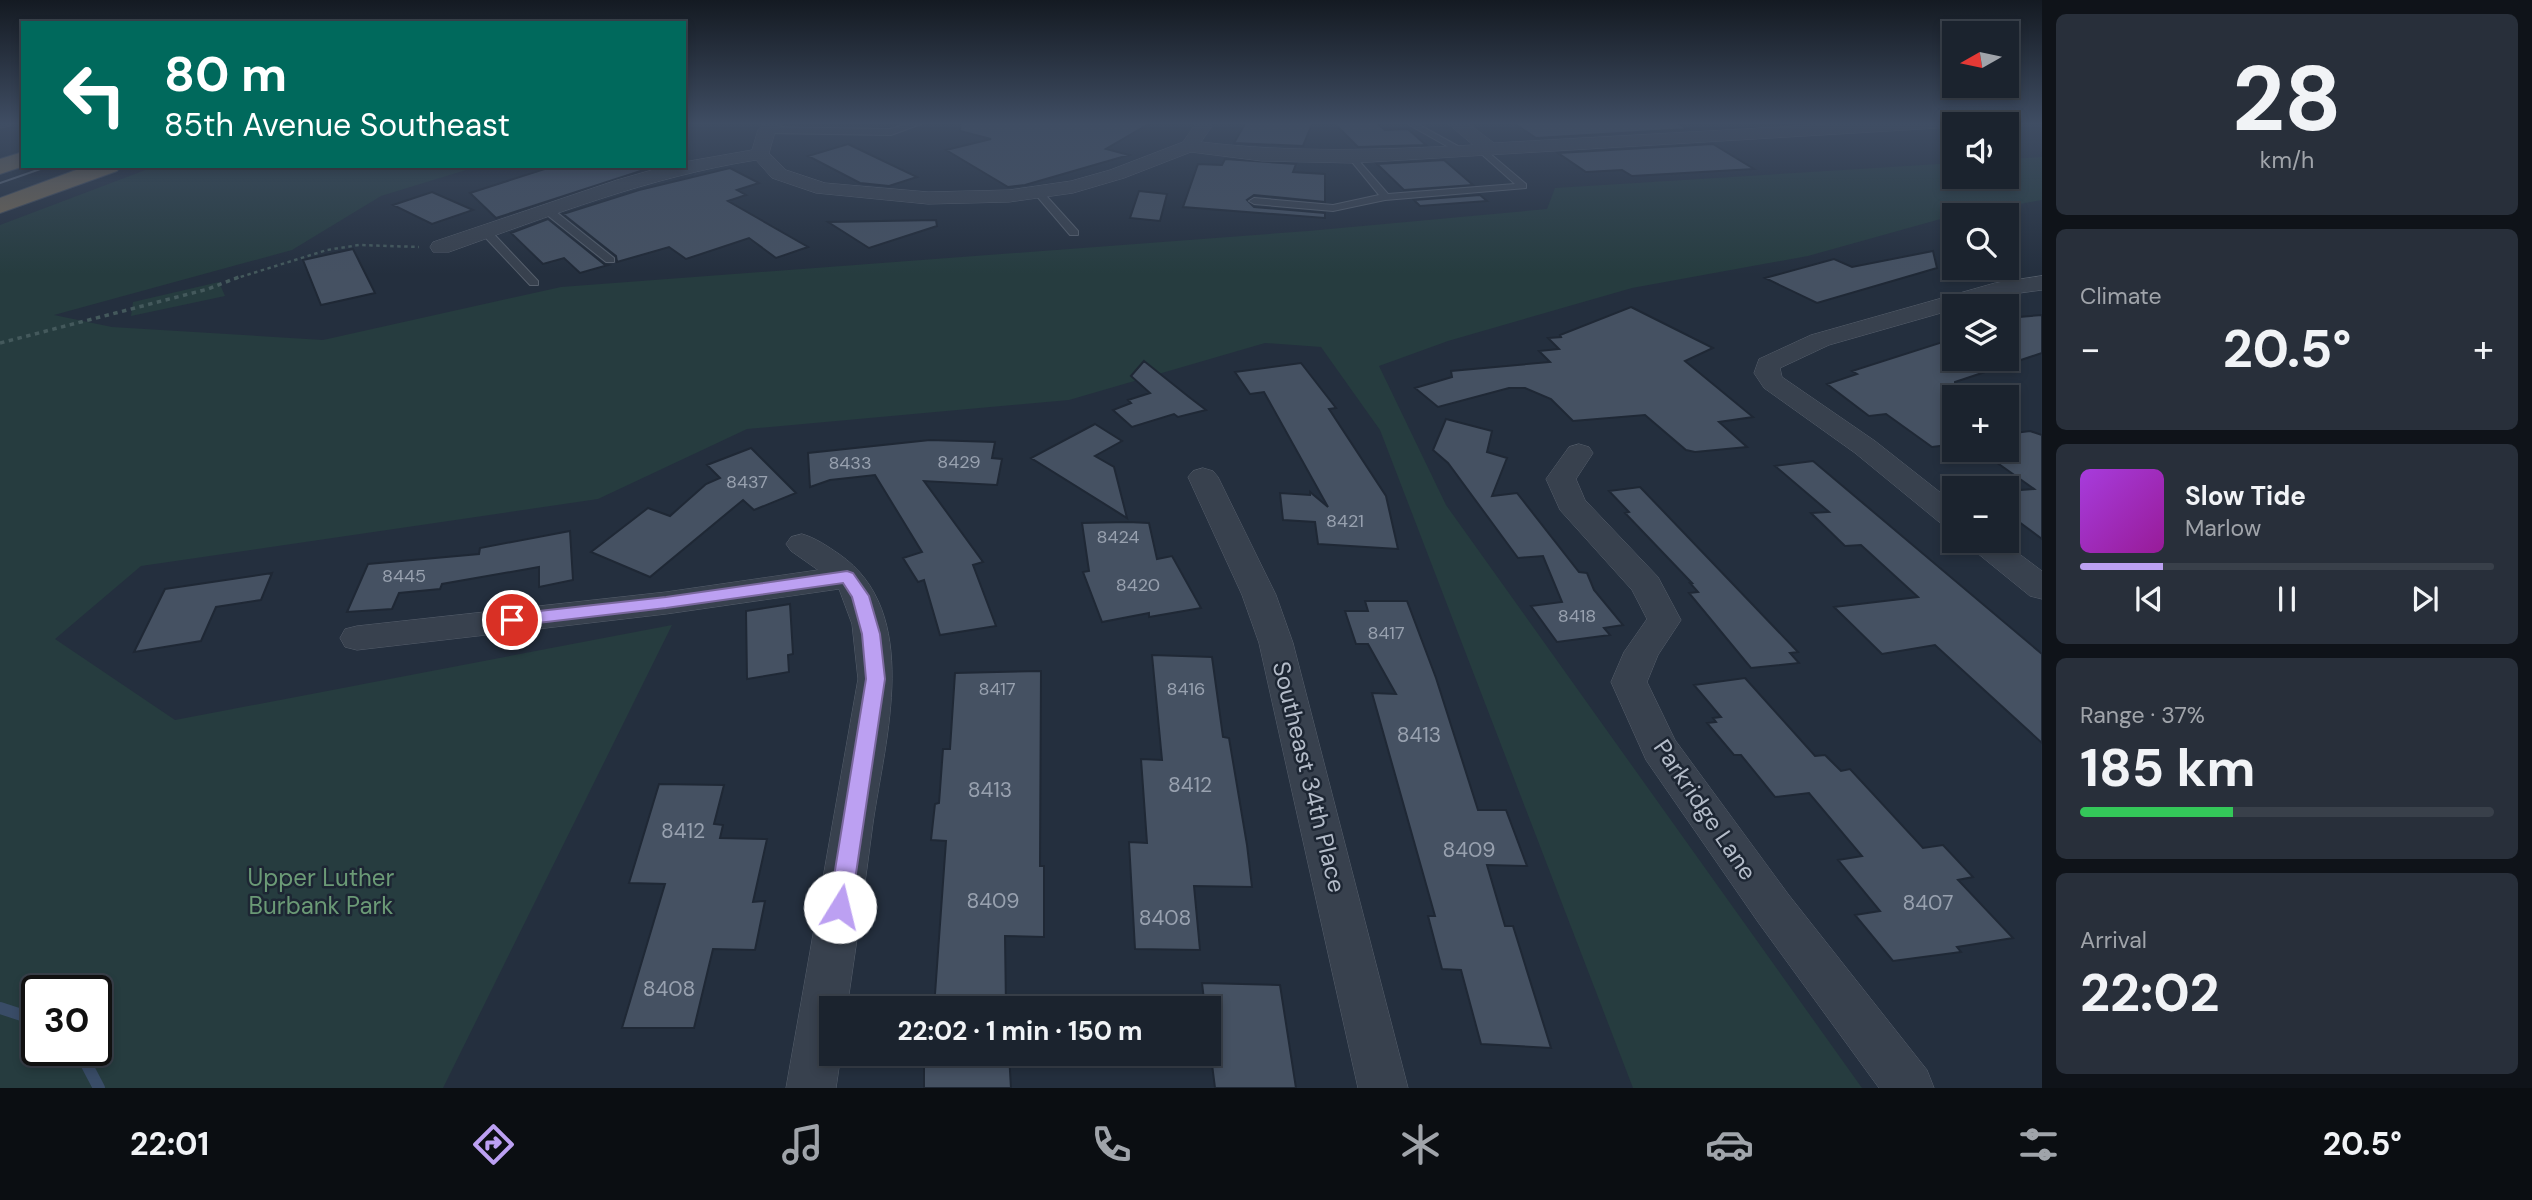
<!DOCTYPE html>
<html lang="en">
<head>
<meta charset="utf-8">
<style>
	body { margin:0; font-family:"DM Sans",sans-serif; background:#282f3a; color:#f1f3f6; height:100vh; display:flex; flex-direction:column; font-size:26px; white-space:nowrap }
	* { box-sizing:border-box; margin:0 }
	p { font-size:23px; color:#a0a4aa }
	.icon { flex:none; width:38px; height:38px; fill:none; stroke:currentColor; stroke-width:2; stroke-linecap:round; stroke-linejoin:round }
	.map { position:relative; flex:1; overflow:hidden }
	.drawer { display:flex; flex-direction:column; gap:14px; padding:14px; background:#0f1319; width:490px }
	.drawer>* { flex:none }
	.hud { position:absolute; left:21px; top:21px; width:665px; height:147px; border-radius:0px; box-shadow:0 4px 10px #0003,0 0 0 2px #39404a; background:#00695c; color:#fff; overflow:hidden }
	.needle { width:46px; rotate:261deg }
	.tools { position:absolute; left:1942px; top:21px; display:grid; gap:14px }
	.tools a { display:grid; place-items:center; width:77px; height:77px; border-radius:0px; background:#1b232e; box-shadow:0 4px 10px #0003,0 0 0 2px #39404a; font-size:35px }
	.speed { position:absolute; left:21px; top:975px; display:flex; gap:14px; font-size:35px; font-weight:700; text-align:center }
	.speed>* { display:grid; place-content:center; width:91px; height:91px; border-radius:50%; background:#1b232e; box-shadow:0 4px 10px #0003,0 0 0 2px #39404a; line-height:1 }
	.speed .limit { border:4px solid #111; border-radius:10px; background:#fff; color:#111 }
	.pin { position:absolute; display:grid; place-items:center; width:60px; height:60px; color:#fff; margin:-30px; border:4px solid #fff; border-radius:50%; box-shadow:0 2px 7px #0007 }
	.me { position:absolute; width:77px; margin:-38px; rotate:9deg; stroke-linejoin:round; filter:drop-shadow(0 0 5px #0008) }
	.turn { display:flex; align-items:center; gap:24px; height:147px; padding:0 28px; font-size:32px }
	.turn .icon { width:91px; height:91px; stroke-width:2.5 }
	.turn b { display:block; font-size:49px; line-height:60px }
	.big { font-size:52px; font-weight:700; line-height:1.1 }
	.drawer .widget { flex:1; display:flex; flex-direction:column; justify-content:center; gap:10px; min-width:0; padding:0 24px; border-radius:10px; background:#282f3a }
	.drawer .dial { align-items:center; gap:0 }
	.dial b { font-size:91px; line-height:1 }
	.song { display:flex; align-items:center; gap:21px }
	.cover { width:84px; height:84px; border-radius:10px; background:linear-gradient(135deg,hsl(280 70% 55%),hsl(300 70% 35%)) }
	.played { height:7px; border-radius:4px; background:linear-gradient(90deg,#bca0f2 20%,#39404a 20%) }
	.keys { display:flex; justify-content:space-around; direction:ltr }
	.heat { display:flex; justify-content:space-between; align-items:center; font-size:38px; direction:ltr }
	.charge { height:10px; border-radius:5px; background:linear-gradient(90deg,#34c759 37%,#39404a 0) }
	.trip { position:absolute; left:819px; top:996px; width:402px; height:70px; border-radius:0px; background:#1b232e; box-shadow:0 4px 10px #0003,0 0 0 2px #39404a; font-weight:700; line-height:70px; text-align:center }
	.tab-bar { display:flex; height:112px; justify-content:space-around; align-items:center; background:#0b0e12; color:#a0a4aa }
	.tab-bar .icon { width:49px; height:49px }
	.tab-bar .active { color:#bca0f2 }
	.tab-bar b { font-size:32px; color:#f1f3f6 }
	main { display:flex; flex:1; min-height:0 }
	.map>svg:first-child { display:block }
	.green { fill:#263c3f; fill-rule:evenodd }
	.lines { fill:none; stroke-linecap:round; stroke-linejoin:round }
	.stream { stroke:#394c67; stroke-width:12 }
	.building { fill:#455162; stroke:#1f2835; stroke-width:2 }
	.lane-casing { stroke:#565f6c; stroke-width:2 }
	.street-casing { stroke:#565f6c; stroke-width:1 }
	.highway-casing { stroke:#434c59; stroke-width:2 }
	.path-far1 { stroke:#44595c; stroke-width:2.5; stroke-dasharray:3.5 3.5; stroke-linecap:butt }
	.path { stroke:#44595c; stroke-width:3.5; stroke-dasharray:4.5 4.5; stroke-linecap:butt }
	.lane { fill:#38414e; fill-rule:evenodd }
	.street { fill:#38414e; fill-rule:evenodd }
	.highway { fill:#746855; fill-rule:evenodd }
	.tram { stroke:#5a6575; stroke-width:2 }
	.route { fill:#bca0f2; stroke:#7a689d; stroke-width:2 }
	.labels { text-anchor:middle; stroke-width:5; stroke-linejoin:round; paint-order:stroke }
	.number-label { font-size:18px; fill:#98a1af }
	.near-number-label { font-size:21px; fill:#98a1af }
	.near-street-label { font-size:24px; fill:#b4bcc9; stroke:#1d2633 }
	.near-park-label { font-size:24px; fill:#6b9a76; stroke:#1d2633 }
</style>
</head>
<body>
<main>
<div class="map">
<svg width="2042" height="1088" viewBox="0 0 2042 1088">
	<rect width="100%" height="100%" fill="#242f3e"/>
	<!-- green -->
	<path class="green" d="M2042,157V200L1955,215L1808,256L1632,288L1448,341L1379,366L1446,505L1862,1088H1633L1380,430L1321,347L1265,343L1069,400L747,429L598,499L141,566L55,639L175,720L672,625L443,1088H0V225L156,166H479L381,196L292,250L54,315L112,327L323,340L561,287L1308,231L1547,209L1555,188L1955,163V177H2007V159ZM37,990H96V1050H37Z
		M219,282L225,296L131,316L133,302Z"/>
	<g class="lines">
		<!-- stream -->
		<path class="stream" d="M0,1008L37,1020
			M79,1050L99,1088"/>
	</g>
	<!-- building -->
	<path class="building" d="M961,122H1152L1106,149L1129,155L1025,185L1008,187L946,150L991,139L960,131Z
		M1246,122H1313L1303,146L1234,143Z
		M1333,122H1375L1385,130L1408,129L1426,145L1358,147Z
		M1512,122H1675L1688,129L1536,138Z
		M848,144L917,177L889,186L860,183L808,156Z
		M1713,144L1754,169L1632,176L1622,170L1586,172L1558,153Z
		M1225,159L1296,164L1293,172L1325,174V202L1254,195L1247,200L1254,207L1325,213V218L1183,207L1198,164L1222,165Z
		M1444,160L1473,185L1404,190L1377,164Z
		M554,166H656L496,218L470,193Z
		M730,168L759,183L737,190L746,195L728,201L808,247L776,258L749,238L686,259L669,247L617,262L616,256L563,214L639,190Z
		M1139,191L1167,194L1160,221L1130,218Z
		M432,192L473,210L432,224L393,205Z
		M1480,195L1487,201L1420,206L1414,200Z
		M548,219L604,264L608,265L580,273L564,258L543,264L511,233Z
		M936,220L937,226L869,248L828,222Z
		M353,249L375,293L321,305L303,260Z
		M1933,251L1937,268L1817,303L1765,278L1834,259L1852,267Z
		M1631,307L1713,348L1685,361L1753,417L1719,422L1747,447L1695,452L1686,450L1645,415L1573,421L1551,399L1525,388H1509L1438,407L1415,388L1452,377L1451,371L1550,362L1539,351L1559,349L1548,338L1561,337L1560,335Z
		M2042,315V353L1955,382V444L1932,447L1886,414L1869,416L1827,384L1857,374L1852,371L1955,338V359H2007V318Z
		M1144,361L1189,397L1206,410L1178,417L1174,414L1132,427L1113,410L1131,403L1128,400L1150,393L1131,376Z
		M1301,363L1336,408L1329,409L1386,496L1398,549L1318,544L1315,522L1283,520L1280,493L1310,495V492L1328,507L1264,392L1250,394L1235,372Z
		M1446,419L1492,431L1487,452L1507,458L1492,496L1517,493L1579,572L1587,573L1594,590L1623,625L1604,628L1610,635L1557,642L1531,606L1562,602L1543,556L1518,558L1448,463L1433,450Z
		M1095,424L1122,441L1095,456L1114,467L1127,518L1031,458Z
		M2030,431L2042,435V539L2007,513V491L2034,489L1979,450H2007V434Z
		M930,440L995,442L992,458L1002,459L997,485L924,481L983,562L973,565L996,626L940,635L924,580L918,582L903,558L922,552L875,475L830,480L810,487L808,453Z
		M751,448L796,493L754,510L743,500L650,577L591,552L648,508L670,516L706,484L720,478L707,465Z
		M1813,461L2042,654V743L1935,645L1882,654L1834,607L1918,597L1861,545L1845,546L1811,513L1829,512L1775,466Z
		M1640,487L1798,652L1790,653L1799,663L1751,668L1689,593L1698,592L1690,583H1692L1625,513L1629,512L1609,491Z
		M1128,522L1149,523L1157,559L1172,556L1201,608L1149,617V613L1102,622L1083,572L1089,571L1082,523Z
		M570,531L573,580L539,587V567L442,584L440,589L399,593L392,609L347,612L368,564L479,554L480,548Z
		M272,573L261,600L216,607L201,641L134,652L165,589Z
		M1365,601H1407L1436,678L1478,810H1506L1527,866L1487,865L1505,926H1513L1551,1048L1481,1044L1461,970L1442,969L1428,916H1435L1372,693L1396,694L1368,644H1356L1345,611H1368Z
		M790,604L793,654L788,655L789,672L747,679L746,611Z
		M1152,655L1212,657L1223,737L1229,738L1247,845L1252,887L1194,886L1200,950L1135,949L1129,842L1147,843L1141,759L1162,760Z
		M1041,671L1040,866H1044V937L1005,936L1006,1008H934L946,841L931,840L935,804L939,803L943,749H950L955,673Z
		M1745,678L1815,756L1825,755L1841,771L1850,769L1923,848L1943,845L1973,877L1958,880L2013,938L1957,947L1961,952L1893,961L1855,915L1880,911L1838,860L1862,856L1809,793L1775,797L1741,755H1734L1707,723L1716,722L1713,718L1721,717L1694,685Z
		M659,784L724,785L714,824L723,825L720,838L767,839L753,902L765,901L755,950L713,949L694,1028H622L665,884L629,883Z
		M1202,983L1280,985L1296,1088H1215L1209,1041V1008H1205Z
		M924,1054H1009L1011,1088H924Z"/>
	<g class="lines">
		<defs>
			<path id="lane" d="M914,122H926L891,135L767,133L763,130L767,127L890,129Z
				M1404,122H1414L1467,151L1459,153Z
				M1481,146L1526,184V188L1385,200L1333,211L1254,204L1249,201L1254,198L1333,205L1379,195L1348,157L1353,154L1388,194L1515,184L1478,151L1476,149Z
				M1035,190H1041L1078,231V235H1070L1035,194Z
				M542,207H550L614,258V262H606L542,211Z
				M482,230H490L538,281V285H530L482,234Z"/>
			<path id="street" d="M0,122H13L10,126L0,128Z
				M766,122H785L775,132L769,153L786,170L825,183L928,192L1009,190L1071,181L1110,170L1183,142L1197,122H1215L1201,142C1293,153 1380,150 1473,145L1446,122H1466L1494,143L1868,122H1966L1955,124V127L1353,163L1262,161L1191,152L1124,178L1073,193L1009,202L928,204L816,193L772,178L756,160C649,177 550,216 449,252H433L430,247L433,242L617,180L666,166H684V162L752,150L758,130Z
				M2042,276V290L2005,295L1965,306H1955V309L1829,345L1780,368L1782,377L1875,441L1955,504V529L1944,526L1855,453L1764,388L1754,373L1759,359L1811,335L1995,283Z
				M1579,444L1589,447L1593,453L1576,479L1585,500L1658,577L1681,620L1658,655L1647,682L1675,740L1788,894L1927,1070L1934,1088H1879L1758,922L1646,760L1611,682L1624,652L1647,619L1632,590L1560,510L1546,479L1569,447Z
				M1203,468L1213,471L1218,477L1276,595L1293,643L1408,1088H1358L1259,643L1242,595L1188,477L1193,471Z
				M802,534C816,538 827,546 839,554C923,612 885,739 873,823C865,885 856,946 847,1008H831V1054H841L836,1088H786L858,679L852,624L839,589L666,614L357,650L345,647L340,638L345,629L357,626L666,592L818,570L791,551L786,544L791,537Z
				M1966,541H2002L2042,571V599L2030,596L1971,548Z"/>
			<path id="highway" d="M23,152L24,166L0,174V159Z
				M87,166H120L117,171L0,213V198Z"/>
		</defs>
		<!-- lane casing -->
		<use href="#lane" class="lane-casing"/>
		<!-- street casing -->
		<use href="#street" class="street-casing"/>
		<!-- highway casing -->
		<use href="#highway" class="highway-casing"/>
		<!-- path-far1 -->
		<path class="path-far1" d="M234,279L327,250L359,245L419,247"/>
		<!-- path -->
		<path class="path" d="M0,343L208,289L239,277"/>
		<!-- lane -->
		<use href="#lane" class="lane"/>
		<!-- street -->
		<use href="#street" class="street"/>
		<!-- highway -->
		<use href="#highway" class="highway"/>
		<!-- tram -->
		<path class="tram" d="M0,183L49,166"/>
	</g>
	<!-- sky -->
	<linearGradient id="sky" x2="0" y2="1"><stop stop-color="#141a22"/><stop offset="0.45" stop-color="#3f4d63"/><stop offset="1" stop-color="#3f4d63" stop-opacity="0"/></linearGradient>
	<rect width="2042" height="274" fill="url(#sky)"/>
	<!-- route -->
	<path class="route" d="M847,571L853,573L869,596L880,634L885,679L851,907L848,914L840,917L833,914L829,907L866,679L862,634L852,597L843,583L666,608L512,626L503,620L512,614L666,597Z"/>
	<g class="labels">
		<!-- number labels -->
		<g class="number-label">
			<text x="959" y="468">8429</text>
			<text x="850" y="469">8433</text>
			<text x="747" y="488">8437</text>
			<text x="1345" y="527">8421</text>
			<text x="1118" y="543">8424</text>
			<text x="404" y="582">8445</text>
			<text x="1138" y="591">8420</text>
			<text x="1577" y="622">8418</text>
			<text x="1386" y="639">8417</text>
			<text x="997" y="695">8417</text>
			<text x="1186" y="695">8416</text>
		</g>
		<!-- near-number labels -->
		<g class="near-number-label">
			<text x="1419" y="742">8413</text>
			<text x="1190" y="792">8412</text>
			<text x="990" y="797">8413</text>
			<text x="683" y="838">8412</text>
			<text x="1469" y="857">8409</text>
			<text x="993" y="908">8409</text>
			<text x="1928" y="910">8407</text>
			<text x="1165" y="925">8408</text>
			<text x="669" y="996">8408</text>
		</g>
		<!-- near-street labels -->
		<g class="near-street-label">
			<text transform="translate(1309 777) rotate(76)" y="8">Southeast 34th Place</text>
			<text transform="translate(1705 810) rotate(56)" y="8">Parkridge Lane</text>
		</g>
		<!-- near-park labels -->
		<g class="near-park-label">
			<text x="321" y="886">Upper Luther<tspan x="321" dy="28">Burbank Park</tspan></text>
		</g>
	</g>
</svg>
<div class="tools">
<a><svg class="needle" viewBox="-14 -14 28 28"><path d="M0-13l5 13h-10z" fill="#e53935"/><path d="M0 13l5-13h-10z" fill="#a0a4aa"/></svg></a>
<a><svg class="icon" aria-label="sound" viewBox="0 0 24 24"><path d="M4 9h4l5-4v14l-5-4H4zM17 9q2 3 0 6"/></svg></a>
<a><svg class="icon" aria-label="search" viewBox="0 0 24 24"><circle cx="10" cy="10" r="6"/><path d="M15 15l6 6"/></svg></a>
<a><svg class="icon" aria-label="layers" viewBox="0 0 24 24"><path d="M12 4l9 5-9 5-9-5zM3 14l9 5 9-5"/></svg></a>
<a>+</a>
<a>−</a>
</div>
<div class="speed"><div class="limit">30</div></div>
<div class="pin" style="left:512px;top:620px;background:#d93025"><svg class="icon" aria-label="arrive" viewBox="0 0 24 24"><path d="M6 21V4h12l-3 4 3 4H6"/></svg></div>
<svg class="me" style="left:840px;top:907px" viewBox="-20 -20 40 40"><circle r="19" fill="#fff"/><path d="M0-13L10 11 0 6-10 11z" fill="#bca0f2"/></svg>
<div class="trip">22:02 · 1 min · 150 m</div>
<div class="hud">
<div class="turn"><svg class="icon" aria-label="left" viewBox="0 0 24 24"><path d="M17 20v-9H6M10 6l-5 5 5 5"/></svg><div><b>80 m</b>85th Avenue Southeast</div></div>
</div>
</div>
<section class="drawer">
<div class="widget dial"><b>28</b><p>km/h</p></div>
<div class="widget"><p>Climate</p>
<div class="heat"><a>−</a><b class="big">20.5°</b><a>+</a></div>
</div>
<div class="widget">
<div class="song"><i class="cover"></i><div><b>Slow Tide</b><p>Marlow</p></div></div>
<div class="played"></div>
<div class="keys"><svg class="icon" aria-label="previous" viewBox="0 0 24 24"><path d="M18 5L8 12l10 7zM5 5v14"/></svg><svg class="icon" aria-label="pause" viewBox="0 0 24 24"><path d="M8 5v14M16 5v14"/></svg><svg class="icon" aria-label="next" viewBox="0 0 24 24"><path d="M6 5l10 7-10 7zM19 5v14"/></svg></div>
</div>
<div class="widget"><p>Range · 37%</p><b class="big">185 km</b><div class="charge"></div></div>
<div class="widget"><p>Arrival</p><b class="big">22:02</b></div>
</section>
</main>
<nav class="tab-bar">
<b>22:01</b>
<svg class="icon active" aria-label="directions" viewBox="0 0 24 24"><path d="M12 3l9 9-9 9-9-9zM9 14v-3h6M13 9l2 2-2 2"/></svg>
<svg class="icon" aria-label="music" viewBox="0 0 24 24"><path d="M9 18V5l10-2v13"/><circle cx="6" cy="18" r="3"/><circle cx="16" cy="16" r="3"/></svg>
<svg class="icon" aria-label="phone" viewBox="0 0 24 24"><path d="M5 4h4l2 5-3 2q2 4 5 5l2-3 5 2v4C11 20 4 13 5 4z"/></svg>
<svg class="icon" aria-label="climate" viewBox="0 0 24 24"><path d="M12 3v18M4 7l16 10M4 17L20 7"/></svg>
<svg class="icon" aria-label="car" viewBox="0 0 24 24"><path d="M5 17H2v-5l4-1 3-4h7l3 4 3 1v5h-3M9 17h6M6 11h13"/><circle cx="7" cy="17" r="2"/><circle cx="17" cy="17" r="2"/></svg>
<svg class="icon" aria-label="filters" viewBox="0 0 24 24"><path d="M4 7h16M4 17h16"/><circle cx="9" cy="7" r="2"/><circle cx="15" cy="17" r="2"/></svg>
<b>20.5°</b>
</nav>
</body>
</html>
